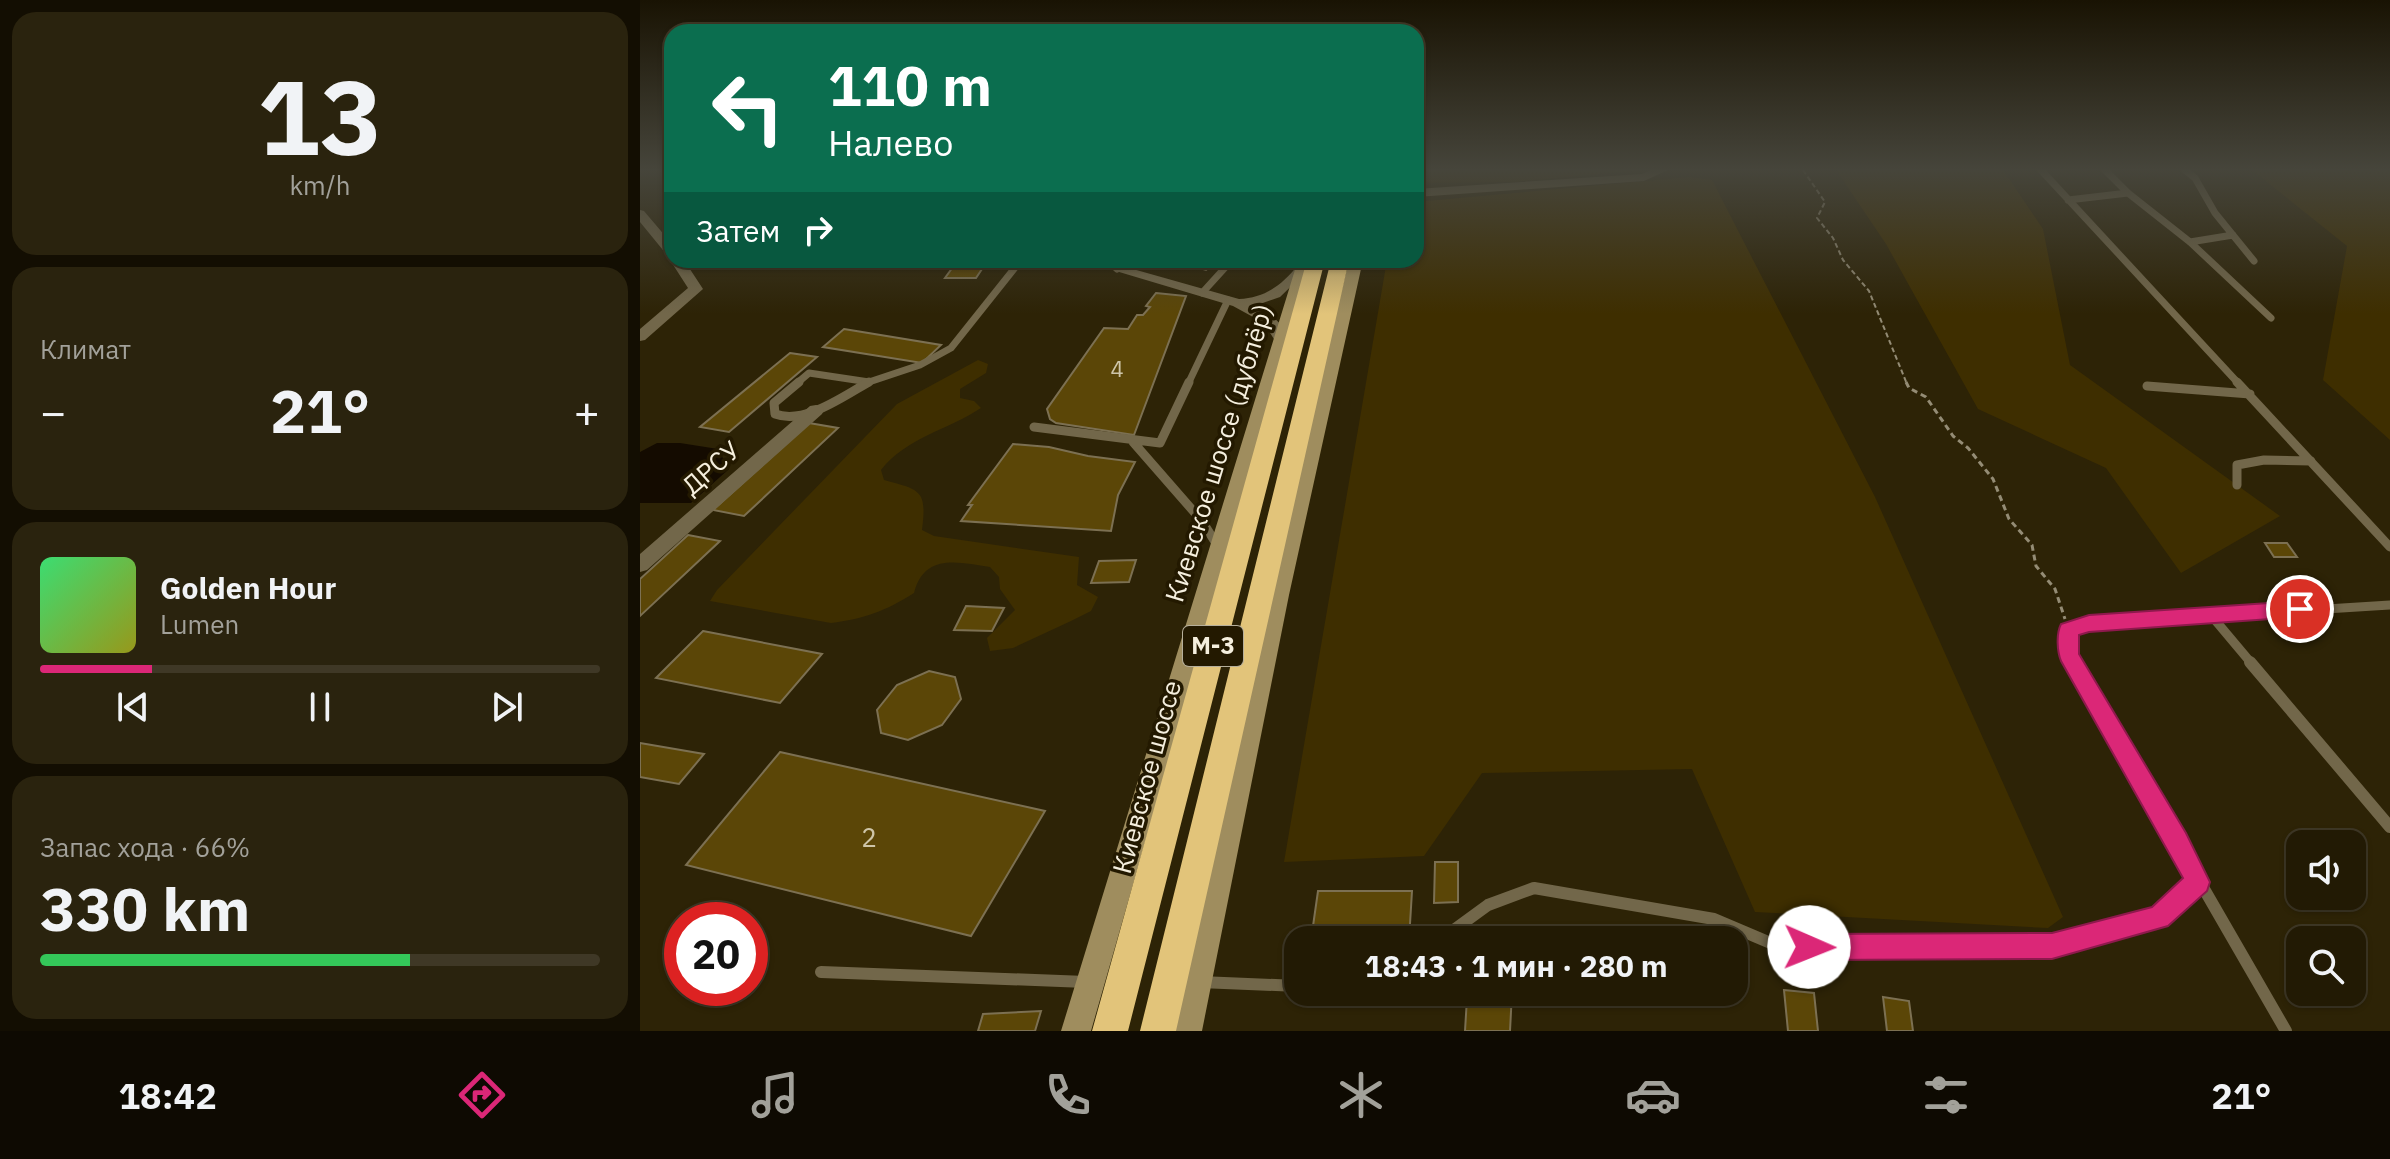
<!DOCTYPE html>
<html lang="ru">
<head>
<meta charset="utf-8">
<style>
	body { margin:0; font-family:"IBM Plex Sans",sans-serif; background:#2a230e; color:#f1f3f6; height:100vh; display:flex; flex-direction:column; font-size:30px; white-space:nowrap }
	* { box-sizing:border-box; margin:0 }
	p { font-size:26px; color:#a2a19a }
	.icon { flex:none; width:44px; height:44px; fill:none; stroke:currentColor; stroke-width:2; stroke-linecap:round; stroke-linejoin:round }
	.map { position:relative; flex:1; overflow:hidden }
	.sheet { display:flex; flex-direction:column; gap:12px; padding:12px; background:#130e02; width:640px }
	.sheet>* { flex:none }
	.guide { position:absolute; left:24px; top:24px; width:760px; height:244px; border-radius:24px; box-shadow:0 2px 6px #0004,0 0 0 2px #3f3826; background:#0b6e4f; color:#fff; overflow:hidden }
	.buttons { position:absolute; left:1646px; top:830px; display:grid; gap:16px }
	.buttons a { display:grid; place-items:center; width:80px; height:80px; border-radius:16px; background:#221a04; box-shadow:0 2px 6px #0004,0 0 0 2px #3f3826; font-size:40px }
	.speed { position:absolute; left:24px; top:902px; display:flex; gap:16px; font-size:40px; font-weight:700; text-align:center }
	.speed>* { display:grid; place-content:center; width:104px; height:104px; border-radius:50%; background:#221a04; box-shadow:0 2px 6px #0004,0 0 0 2px #3f3826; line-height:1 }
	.speed .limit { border:12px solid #d22; background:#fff; color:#111 }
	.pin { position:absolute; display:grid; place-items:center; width:68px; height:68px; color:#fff; margin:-34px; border:4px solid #fff; border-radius:50%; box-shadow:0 2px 8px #0007 }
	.me { position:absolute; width:88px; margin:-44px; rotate:91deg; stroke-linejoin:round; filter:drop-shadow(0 0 6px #0008) }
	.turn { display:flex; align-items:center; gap:28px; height:168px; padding:0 32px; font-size:36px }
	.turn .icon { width:104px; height:104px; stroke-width:2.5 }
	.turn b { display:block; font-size:56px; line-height:68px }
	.then { display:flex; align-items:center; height:76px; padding:0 32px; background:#0003; gap:16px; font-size:30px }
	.big { font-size:60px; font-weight:700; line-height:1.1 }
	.sheet .card { flex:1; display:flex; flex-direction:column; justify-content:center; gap:12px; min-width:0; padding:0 28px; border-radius:24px; background:#2a230e }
	.sheet .dial { align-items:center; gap:0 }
	.dial b { font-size:104px; line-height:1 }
	.song { display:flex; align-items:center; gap:24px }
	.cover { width:96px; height:96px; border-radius:12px; background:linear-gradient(135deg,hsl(140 70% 55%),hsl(60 70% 35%)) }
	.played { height:8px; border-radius:4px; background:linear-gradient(90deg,#db2777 20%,#3f3826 20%) }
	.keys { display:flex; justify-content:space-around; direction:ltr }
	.heat { display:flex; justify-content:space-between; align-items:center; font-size:44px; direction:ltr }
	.charge { height:12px; border-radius:6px; background:linear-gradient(90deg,#34c759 66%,#3f3826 0) }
	.trip { position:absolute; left:644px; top:926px; width:464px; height:80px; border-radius:24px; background:#221a04; box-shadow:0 2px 6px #0004,0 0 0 2px #3f3826; font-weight:700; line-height:80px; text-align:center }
	.menu { display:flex; height:128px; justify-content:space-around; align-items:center; background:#0e0a02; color:#a2a19a }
	.menu .icon { width:56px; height:56px }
	.menu .current { color:#db2777 }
	.menu b { font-size:36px; color:#f1f3f6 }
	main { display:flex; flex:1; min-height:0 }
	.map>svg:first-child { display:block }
	.green { fill:#3e2e00 }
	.water { fill:#140b00 }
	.building { fill:#5b4607; stroke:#7c7052; stroke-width:2 }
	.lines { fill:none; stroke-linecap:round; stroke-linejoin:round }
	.path-far1 { stroke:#948c75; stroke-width:2; stroke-dasharray:5 3; stroke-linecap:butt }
	.path { stroke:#948c75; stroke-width:3; stroke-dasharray:6 4; stroke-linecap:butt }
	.lane-far2 { stroke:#72674a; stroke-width:7 }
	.lane-far1 { stroke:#72674a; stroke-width:9 }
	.lane { stroke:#72674a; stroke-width:12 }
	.street { fill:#72674a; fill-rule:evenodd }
	.secondary { fill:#9f8d5e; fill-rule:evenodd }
	.highway { fill:#e2c47a; fill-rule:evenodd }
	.route { fill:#db2777; stroke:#8e194d; stroke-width:2 }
	.labels { text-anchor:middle; stroke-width:7; stroke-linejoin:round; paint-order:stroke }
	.number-label { font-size:22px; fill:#cec5a8 }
	.shield { fill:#231900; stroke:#b6af9b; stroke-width:2 }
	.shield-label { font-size:24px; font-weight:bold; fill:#f5efde }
	.street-label { font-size:26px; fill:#f5efde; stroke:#231900 }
	.near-number-label { font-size:26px; fill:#cec5a8 }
</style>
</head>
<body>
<main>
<section class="sheet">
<div class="card dial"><b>13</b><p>km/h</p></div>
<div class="card"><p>Климат</p>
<div class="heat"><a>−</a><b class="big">21°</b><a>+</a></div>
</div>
<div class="card">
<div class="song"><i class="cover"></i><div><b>Golden Hour</b><p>Lumen</p></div></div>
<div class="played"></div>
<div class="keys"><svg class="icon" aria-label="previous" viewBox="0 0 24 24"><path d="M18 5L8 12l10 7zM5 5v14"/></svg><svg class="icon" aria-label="pause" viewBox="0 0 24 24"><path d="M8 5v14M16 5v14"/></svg><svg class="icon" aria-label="next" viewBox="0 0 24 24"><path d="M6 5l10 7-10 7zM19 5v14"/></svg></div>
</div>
<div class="card"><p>Запас хода · 66%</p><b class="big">330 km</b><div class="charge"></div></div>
</section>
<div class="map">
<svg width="1750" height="1031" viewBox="0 0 1750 1031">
	<rect width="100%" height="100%" fill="#2d2306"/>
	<!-- green -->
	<path class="green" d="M776,170H1002L872,182L776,183Z
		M1196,170H1363L1403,229L1430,365L1640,516L1541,573L1466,468L1338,409L1246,244Z
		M1612,170H1750V440L1683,380L1707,246Z
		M1049,177L1072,180L1235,497L1423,917L1408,928L1115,912L1052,769L842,773L784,856L644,862L747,260H776V202Z
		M338,360L348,364L346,373L320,389V398L334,401L341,408C306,431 267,437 241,470L244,480C281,490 287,490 282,530L294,536L439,557L437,585L458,597L451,611L431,621L373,648L350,651L347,638L375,610L360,589L359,577L350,567C318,562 284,553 274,593C246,611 223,619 191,623L70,601L77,590L257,404Z"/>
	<!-- water -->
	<path class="water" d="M17,443H40L78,449L89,469L51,503H0V452Z"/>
	<!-- building -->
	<path class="building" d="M318,260H348L336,278H305Z
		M533,260H578L566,270Z
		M516,293L546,296L494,435L416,423L410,419L407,409L464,328L488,329L497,315H503L510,307L506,306Z
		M204,329L301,345L282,363L183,347Z
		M150,353L177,357L89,432L60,427Z
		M169,423L198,428L104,516L73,510Z
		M373,444L409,447L448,456L495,462L478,495L471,531L321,521L332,505H328Z
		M48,535L80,541L0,616V579Z
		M1625,543H1647L1657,557H1634Z
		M496,560L489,582L451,583L459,561Z
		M326,606L364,608L352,631L314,630Z
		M63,631L182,654L140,703L16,678Z
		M289,671L315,677L321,699L302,725L268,740L241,733L237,710L257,685Z
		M0,743L64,754L39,784L0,777Z
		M140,752L405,811L331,936L46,865Z
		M795,862H818V902L794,903Z
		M678,891H772L769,940H671Z
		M1144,990L1174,993L1178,1031H1148Z
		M843,992H872L870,1031H825L827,998L843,999Z
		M1243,997L1269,1001L1273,1031H1247Z
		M401,1011L395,1031H338L343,1014Z"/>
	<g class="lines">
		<!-- path-far1 -->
		<path class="path-far1" d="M1163,170L1185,202L1177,218L1193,238L1203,260L1229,291L1267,384"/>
		<!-- path -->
		<path class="path" d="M1266,382L1269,388L1286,397L1313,436L1328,448L1353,479L1369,519L1392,545L1396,566L1415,589L1425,619"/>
		<!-- lane-far2 -->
		<path class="lane-far2" d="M1401,170L1599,384
			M1465,170L1488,193L1550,242L1631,318
			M1545,170L1555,178L1575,213L1614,261
			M1428,200L1488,193
			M1550,242L1593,235
			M477,269L488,260
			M562,293L592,260
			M229,382L280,365L311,348L381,260
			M156,384L169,373L229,382
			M226,384L229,382
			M548,384L588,300"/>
		<!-- lane-far1 -->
		<path class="lane-far1" d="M159,382L134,403L135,414C165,425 203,396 229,382
			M1597,382L1750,547
			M1507,386L1610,394
			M394,427L520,443L549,382
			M493,442L562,521L579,548
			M1597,485V465L1624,460L1671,461
			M1570,614L1612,664
			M1434,664L1429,655V630L1449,624L1750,605"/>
		<!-- lane -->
		<path class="lane" d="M1433,662L1646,1031
			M1610,662L1750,827
			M800,940L848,905L894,888L1074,919L1140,947L1412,946L1519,917L1558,882
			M181,972L446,982
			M560,982L658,986"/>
		<!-- street -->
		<path class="street" d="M1011,170H1028L1004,181L776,197V189L1002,174Z
			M0,210L4,211L32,244V256L27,255L0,222Z
			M32,257V260H44L63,289L5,340L0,341V329L48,288L30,260Z
			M439,260H461L599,299C625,298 642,285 658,265L663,264L670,268L640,297L614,306C631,315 644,322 649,341L642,346L637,344L624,323L593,306Z
			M176,405L182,406L184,410L182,414L7,570L0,572V554L170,406Z"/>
		<!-- secondary -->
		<path class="secondary" d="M658,260H672L451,1031H421Z
			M709,260H723L649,595L562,1031H532L627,595Z"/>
		<!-- highway -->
		<path class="highway" d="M667,260H685L488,1031H452Z
			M691,260H709L536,1031H500Z"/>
	</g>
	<!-- sky -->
	<linearGradient id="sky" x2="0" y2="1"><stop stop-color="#191303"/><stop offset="0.54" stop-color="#46453b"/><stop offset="1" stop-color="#46453b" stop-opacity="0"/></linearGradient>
	<rect width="1750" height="314" fill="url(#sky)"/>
	<!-- route -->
	<path class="route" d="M1660,601L1667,604L1670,609L1667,615L1660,617L1449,632L1439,635V654L1546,833L1570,882L1567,891L1528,926L1412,959L1169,960L1160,956L1156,947L1160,938L1169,934L1412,933L1512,907L1543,878L1421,661C1417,651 1416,634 1421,624L1449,615Z"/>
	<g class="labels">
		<!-- number labels -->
		<g class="number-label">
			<text x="477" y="377">4</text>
		</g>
		<!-- shield labels -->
		<rect class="shield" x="543" y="626" width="60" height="40" rx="6"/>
		<g class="shield-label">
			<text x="573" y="654">М-3</text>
		</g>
		<!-- street labels -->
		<g class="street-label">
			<text transform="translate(579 453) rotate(-73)" y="9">Киевское шоссе (дублёр)</text>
			<text transform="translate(71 468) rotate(-41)" y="9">ДРСУ</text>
			<text transform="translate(507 777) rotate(-75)" y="9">Киевское шоссе</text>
		</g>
		<!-- near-number labels -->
		<g class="near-number-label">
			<text x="229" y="847">2</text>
		</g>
	</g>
</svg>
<div class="buttons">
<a><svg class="icon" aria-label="sound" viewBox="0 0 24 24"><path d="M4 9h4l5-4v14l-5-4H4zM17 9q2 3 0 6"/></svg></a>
<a><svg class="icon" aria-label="search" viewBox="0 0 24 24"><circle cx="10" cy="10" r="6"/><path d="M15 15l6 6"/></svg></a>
</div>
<div class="speed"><div class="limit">20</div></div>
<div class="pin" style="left:1660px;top:609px;background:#d93025"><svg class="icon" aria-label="arrive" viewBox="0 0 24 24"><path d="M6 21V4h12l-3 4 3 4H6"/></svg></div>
<svg class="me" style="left:1169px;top:947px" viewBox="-20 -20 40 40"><circle r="19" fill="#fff"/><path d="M0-13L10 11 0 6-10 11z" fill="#db2777"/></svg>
<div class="trip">18:43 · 1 мин · 280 m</div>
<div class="guide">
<div class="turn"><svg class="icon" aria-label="left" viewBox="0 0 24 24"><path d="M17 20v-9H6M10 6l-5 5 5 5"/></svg><div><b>110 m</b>Налево</div></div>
<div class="then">Затем<svg class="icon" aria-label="right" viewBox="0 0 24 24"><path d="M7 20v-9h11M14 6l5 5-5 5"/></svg></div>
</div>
</div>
</main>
<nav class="menu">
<b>18:42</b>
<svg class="icon current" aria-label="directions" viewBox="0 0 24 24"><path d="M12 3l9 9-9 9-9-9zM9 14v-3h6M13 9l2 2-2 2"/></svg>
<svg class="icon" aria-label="music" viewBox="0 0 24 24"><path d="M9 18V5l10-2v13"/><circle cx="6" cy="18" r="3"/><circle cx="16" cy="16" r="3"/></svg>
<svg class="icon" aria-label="phone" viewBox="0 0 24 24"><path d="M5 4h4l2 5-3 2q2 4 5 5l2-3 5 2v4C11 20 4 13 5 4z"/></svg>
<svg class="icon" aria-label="climate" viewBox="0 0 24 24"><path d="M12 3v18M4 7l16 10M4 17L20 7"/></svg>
<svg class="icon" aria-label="car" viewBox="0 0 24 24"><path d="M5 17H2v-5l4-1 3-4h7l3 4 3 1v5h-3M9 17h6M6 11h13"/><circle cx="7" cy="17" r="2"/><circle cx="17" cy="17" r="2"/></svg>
<svg class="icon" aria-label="filters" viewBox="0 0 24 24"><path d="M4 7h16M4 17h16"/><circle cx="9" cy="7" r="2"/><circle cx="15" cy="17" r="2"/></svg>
<b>21°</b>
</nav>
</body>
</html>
